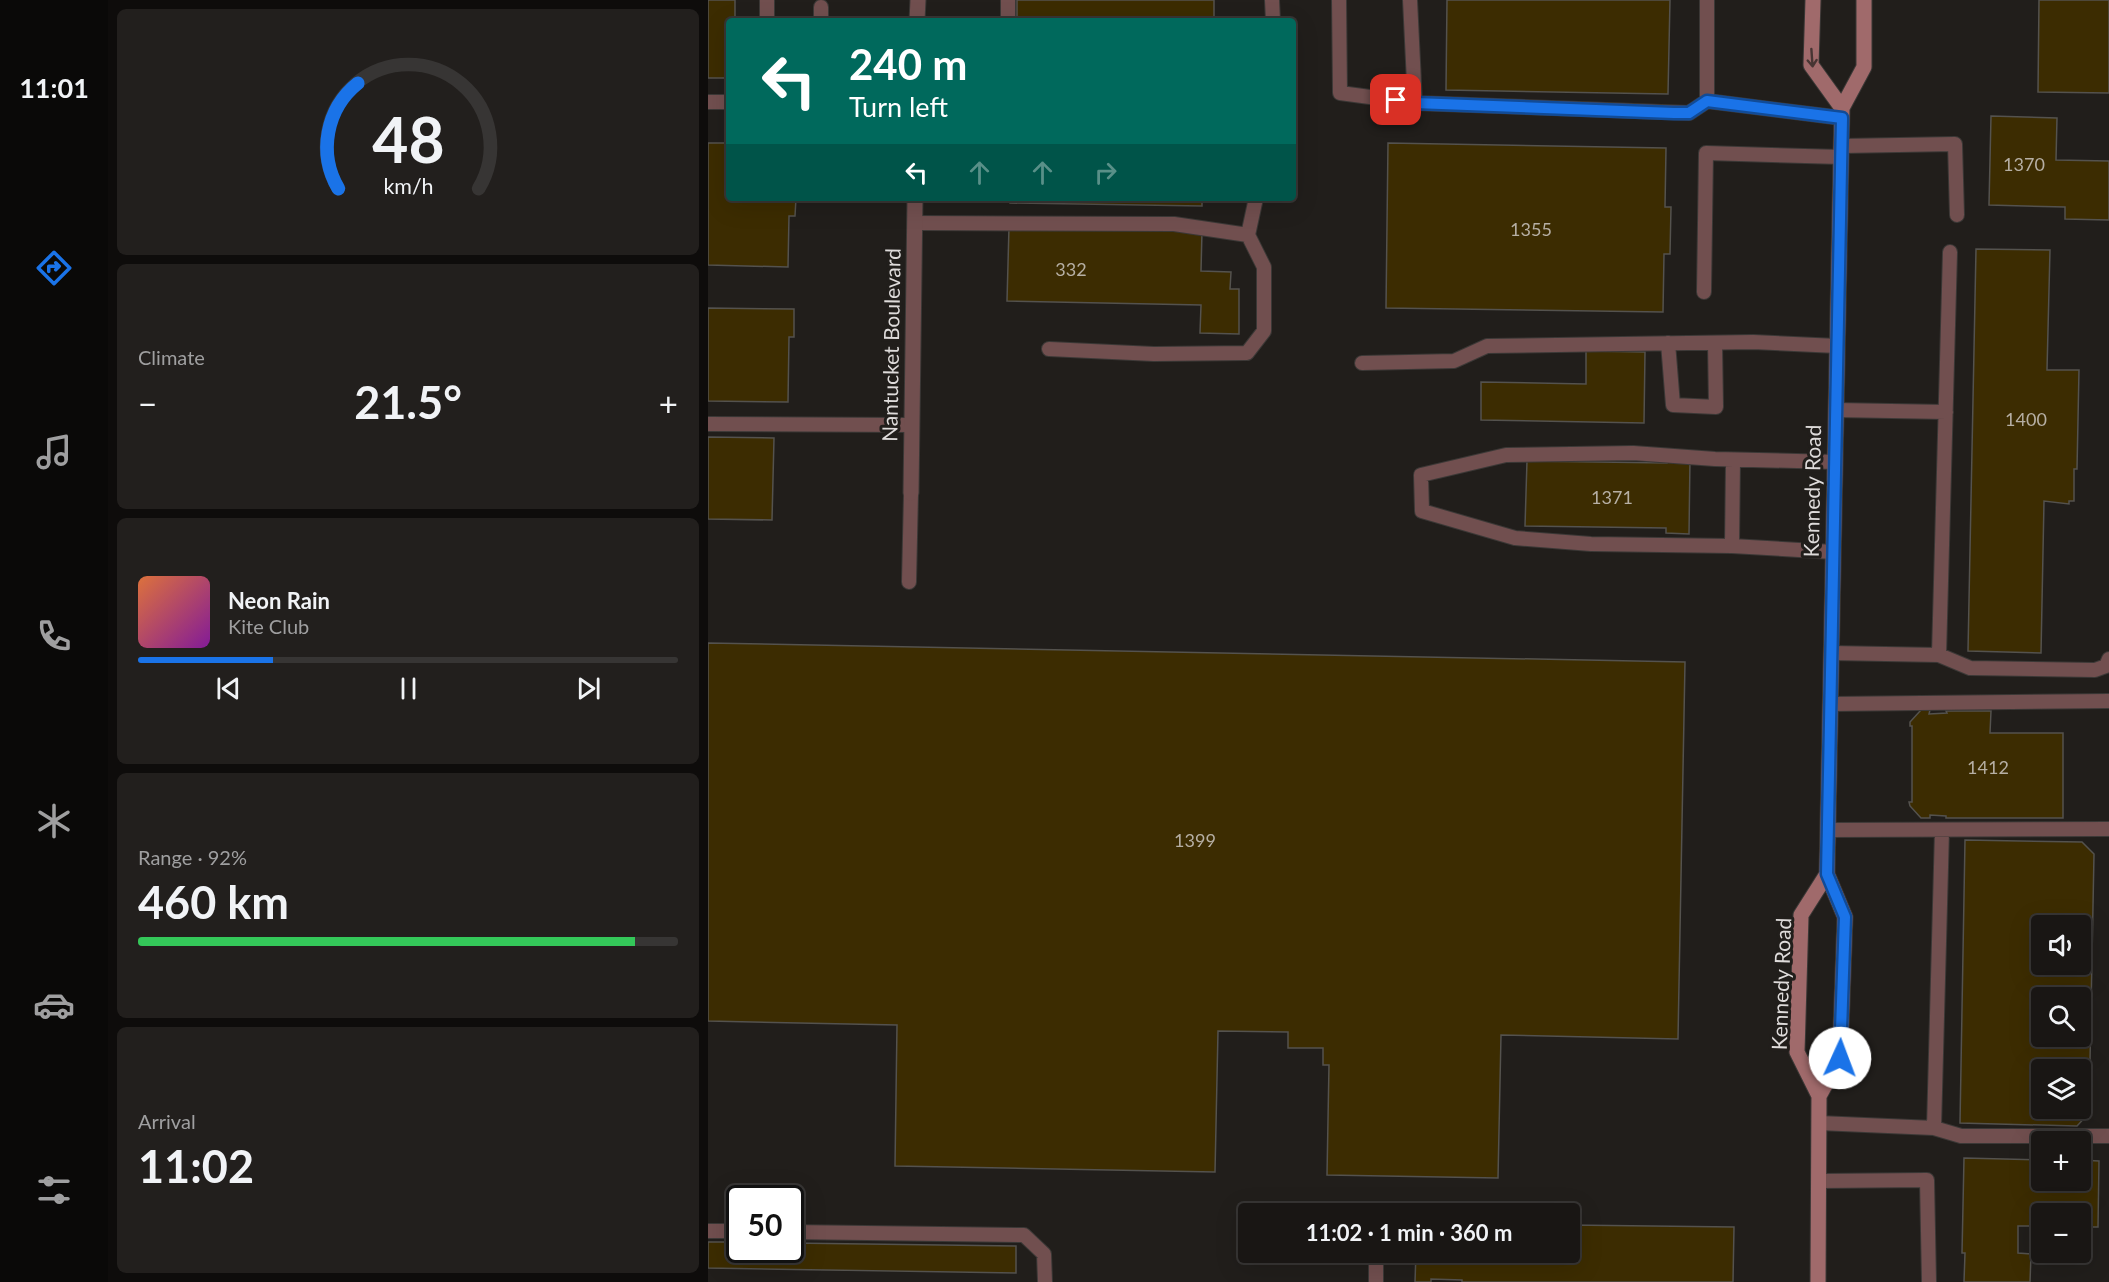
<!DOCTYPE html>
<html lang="en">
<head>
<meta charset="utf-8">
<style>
	body { margin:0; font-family:Lato,sans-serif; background:#221f1d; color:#f1f3f6; height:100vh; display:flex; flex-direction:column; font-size:22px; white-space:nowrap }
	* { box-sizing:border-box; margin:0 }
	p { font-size:20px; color:#9f9fa0 }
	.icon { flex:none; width:33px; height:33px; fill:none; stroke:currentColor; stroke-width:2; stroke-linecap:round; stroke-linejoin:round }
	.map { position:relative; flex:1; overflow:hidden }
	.side { display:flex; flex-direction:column; gap:9px; padding:9px; background:#0e0c0b; width:600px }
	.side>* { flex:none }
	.hud { position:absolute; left:18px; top:18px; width:570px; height:183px; border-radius:6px; box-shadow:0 6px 24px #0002,0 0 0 2px #373534; background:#00695c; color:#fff; overflow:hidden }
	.buttons { position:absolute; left:1323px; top:915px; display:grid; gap:12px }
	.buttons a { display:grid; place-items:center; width:60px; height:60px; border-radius:6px; background:#191614; box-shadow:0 6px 24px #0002,0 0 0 2px #373534; font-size:30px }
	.speed { position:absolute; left:18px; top:1185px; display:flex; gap:12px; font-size:30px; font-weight:700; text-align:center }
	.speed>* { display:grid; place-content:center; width:78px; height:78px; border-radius:50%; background:#191614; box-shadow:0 6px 24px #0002,0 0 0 2px #373534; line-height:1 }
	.speed .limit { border:3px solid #111; border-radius:9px; background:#fff; color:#111 }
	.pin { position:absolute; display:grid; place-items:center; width:51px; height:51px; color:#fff; margin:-26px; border-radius:12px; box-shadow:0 3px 9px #0006 }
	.me { position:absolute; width:66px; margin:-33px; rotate:2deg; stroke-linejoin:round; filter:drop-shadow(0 0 4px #0008) }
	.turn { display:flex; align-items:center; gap:21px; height:126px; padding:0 24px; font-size:27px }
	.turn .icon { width:78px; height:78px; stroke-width:2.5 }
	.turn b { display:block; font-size:42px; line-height:51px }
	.lanes { display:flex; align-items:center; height:57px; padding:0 24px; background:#0003; justify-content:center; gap:30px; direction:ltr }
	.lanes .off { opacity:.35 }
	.big { font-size:45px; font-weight:700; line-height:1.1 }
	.side .tile { flex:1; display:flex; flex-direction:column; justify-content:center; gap:9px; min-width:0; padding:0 21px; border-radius:9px; background:#221f1d }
	.side .dial { align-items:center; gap:0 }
	.dial svg { height:156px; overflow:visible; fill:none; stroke:#373534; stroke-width:7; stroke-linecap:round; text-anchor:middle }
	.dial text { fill:#f1f3f6; stroke:none }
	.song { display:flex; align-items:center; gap:18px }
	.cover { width:72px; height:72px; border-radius:9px; background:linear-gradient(135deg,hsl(20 70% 55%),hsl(290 70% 35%)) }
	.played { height:6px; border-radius:3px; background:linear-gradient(90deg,#1a73e8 25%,#373534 25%) }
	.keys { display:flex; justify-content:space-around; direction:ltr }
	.heat { display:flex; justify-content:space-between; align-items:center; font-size:33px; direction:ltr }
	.charge { height:9px; border-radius:4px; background:linear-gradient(90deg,#34c759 92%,#373534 0) }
	.trip { position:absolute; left:530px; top:1203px; width:342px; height:60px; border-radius:6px; background:#191614; box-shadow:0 6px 24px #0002,0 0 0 2px #373534; font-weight:700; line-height:60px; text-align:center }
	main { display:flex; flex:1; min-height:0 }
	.tabs { display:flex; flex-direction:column; width:108px; justify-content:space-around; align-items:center; background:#0a0908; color:#9f9fa0 }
	.tabs .icon { width:42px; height:42px }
	.tabs .selected { color:#1a73e8 }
	.tabs b { font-size:27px; color:#f1f3f6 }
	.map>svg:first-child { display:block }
	.building { fill:#3c2c01; stroke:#54524e; stroke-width:1.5; fill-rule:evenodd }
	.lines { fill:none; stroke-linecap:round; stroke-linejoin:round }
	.lane-casing { stroke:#3b3836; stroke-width:16 }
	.street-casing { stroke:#3b3836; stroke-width:17 }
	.secondary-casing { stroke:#3b3836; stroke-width:17 }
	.lane { stroke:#714f4f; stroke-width:14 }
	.street { stroke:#714f4f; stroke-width:15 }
	.secondary { stroke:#a06a6b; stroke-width:15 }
	.oneway { stroke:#473533 }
	.route-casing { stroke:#114b97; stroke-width:15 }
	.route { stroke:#1a73e8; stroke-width:10 }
	.labels { text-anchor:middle; stroke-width:6; stroke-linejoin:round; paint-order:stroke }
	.number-label { font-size:18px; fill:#b6afa4 }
	.street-label { font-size:21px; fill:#dedbda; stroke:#211e1b }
</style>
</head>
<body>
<main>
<nav class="tabs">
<b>11:01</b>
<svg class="icon selected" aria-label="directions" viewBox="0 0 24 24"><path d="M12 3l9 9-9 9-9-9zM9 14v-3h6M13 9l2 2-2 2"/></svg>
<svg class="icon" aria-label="music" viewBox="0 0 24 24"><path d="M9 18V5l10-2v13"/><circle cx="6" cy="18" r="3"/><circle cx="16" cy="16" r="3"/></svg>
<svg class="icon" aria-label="phone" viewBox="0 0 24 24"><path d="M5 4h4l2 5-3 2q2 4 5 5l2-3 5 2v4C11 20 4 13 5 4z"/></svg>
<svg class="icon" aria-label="climate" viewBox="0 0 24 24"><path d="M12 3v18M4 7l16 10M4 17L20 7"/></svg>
<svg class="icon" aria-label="car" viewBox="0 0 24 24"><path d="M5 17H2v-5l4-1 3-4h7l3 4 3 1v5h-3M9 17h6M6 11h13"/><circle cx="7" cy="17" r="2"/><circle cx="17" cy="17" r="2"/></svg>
<svg class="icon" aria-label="filters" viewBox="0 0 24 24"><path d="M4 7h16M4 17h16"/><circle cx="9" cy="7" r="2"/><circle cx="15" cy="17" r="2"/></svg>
</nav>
<section class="side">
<div class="tile dial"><svg viewBox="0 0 100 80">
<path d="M14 69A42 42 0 1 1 86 69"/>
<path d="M14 69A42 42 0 0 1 24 15" stroke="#1a73e8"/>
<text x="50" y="56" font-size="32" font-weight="700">48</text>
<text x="50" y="72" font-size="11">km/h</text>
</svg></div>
<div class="tile"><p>Climate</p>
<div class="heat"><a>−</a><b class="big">21.5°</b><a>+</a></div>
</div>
<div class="tile">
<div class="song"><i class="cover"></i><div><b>Neon Rain</b><p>Kite Club</p></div></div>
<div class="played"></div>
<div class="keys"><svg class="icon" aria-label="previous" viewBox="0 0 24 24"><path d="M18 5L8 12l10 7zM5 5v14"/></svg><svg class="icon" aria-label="pause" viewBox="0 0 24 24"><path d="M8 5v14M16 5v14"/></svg><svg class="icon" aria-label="next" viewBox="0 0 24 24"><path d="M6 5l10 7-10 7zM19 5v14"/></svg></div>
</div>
<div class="tile"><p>Range · 92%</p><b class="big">460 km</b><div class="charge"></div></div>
<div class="tile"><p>Arrival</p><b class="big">11:02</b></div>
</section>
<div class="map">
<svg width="1401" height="1282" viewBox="0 0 1401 1282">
	<rect width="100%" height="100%" fill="#211e1b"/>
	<!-- building -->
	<path class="building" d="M0,0H27V21H21V78H0Z
		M309,0H506V21H309Z
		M739,0H962L960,94L738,90Z
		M1331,0H1401V93L1330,92Z
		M1283,116L1349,118L1348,160L1401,161V220L1357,219V207L1281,205Z
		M0,143H21V198H88L87,216H81L80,267L0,265Z
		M680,143L958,148L957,207H963L962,254H956L955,312L678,308Z
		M302,198H494V206L302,203Z
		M301,227L494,231L493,271L523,272L522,289H531V334L492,333L493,305L299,301Z
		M1268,249L1342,250L1339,370H1371L1369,469H1366V501H1361V504L1336,501L1333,653L1260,651Z
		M0,308L86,309V337H81L80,402L0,401Z
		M878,351L937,352L936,423L773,420V382L878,384Z
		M0,437L66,438L64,520L0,519Z
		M959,459H982L981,534L958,533V528L817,526L819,461L959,463Z
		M0,643L977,662L970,1039L793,1035L790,1178L619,1175L621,1065H615V1048H580V1032L510,1031L507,1172L187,1166L189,1025L0,1021Z
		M1213,710H1222L1221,714L1239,713L1238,711H1283L1282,733H1355V818H1238V816L1222,815V818H1213L1202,806L1201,802H1204V726H1202V722Z
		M1257,840L1374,842L1386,854L1381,1113L1369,1126L1252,1123ZM1334,926H1372V964H1334ZM1334,998H1372V1036H1334ZM1334,1070H1372V1108H1334Z
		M1256,1158L1334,1160V1180H1372V1160L1391,1161L1390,1227H1372V1214H1334V1226H1310V1253L1323,1254L1322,1282H1256L1257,1253H1254Z
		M861,1225L1026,1227L1025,1282H754V1280L723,1279V1282H707L708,1252H861Z
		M0,1242H32V1250H82V1243L308,1246V1273L0,1268Z"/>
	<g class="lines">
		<defs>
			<path id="lane" d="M564,0L565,21
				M631,0L632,93L707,103
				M702,0L707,103L981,113L999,101
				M999,0V101L1134,118
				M59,1V21
				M113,21V7
				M300,21V0
				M0,102H21
				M1133,146L1247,144L1249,215
				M207,223L466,224L540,235L556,267V331L539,353L446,354L341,349
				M540,235L548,198
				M996,292L998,153L1133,157
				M960,343L965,405L1008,407L1007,343
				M654,363L746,361L779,346L1045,342L1129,346
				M1128,410L1238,412
				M0,424L204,425
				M1024,546L1025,460
				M1125,552L1024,546L883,544L807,538L714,511L713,475L798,455L925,453L1007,459L1127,462
				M201,582L203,493
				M1123,653L1231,655L1262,668L1387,670L1398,666L1401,659
				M1231,655L1242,252
				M1122,704L1401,701
				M1120,830L1401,829
				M1111,1123L1226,1128L1253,1136H1401
				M1226,1128L1234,830
				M1111,1181L1219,1180L1221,1282
				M0,1231H32
				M82,1232L316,1235L336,1254L337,1282
				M668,1282V1252"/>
			<path id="street" d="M209,21L210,0
				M203,493L207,198"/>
			<path id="secondary" d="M1105,0L1103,65L1134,108
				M1111,1096L1089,1052L1093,915L1119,874
				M1110,1282L1111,1096L1132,1058L1137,917L1119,874L1134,108L1156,67V0"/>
		</defs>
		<!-- lane casing -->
		<use href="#lane" class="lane-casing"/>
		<!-- street casing -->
		<use href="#street" class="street-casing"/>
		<!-- secondary casing -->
		<use href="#secondary" class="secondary-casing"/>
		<!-- lane -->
		<use href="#lane" class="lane"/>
		<!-- street -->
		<use href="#street" class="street"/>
		<!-- secondary -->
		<use href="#secondary" class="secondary"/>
	</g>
	<!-- one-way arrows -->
	<defs><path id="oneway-shaft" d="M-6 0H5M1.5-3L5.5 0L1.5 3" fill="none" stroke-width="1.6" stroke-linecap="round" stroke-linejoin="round" transform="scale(1.5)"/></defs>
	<use class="oneway" href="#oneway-shaft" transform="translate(1104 58) rotate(86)"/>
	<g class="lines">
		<defs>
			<path id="route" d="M688,100L707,103L966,113H981L999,101L1134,118L1119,874L1137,917L1132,1058"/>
		</defs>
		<!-- route casing -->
		<use href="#route" class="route-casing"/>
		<!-- route -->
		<use href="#route" class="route"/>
	</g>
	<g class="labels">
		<!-- number labels -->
		<g class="number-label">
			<text x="1316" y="171">1370</text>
			<text x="823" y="236">1355</text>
			<text x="363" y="276">332</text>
			<text x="1318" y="426">1400</text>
			<text x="904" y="504">1371</text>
			<text x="1280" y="774">1412</text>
			<text x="487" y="847">1399</text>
		</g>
		<!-- street labels -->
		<g class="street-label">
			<text transform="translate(184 345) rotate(-89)" y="7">Nantucket Boulevard</text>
			<text transform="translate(1105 491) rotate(-89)" y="7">Kennedy Road</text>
			<text transform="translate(1074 984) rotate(-88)" y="7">Kennedy Road</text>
		</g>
	</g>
</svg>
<div class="buttons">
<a><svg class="icon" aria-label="sound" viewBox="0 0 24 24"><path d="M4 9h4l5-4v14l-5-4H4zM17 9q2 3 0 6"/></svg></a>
<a><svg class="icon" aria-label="search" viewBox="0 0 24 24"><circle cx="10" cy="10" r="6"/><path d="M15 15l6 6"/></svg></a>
<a><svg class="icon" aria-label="layers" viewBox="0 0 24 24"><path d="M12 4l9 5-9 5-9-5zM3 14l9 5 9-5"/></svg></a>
<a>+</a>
<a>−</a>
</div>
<div class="speed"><div class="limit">50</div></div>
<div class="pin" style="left:688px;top:100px;background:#d93025"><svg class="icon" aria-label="arrive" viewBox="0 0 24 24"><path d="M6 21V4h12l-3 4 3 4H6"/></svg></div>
<svg class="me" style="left:1132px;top:1058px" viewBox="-20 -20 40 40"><circle r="19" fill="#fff"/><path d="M0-13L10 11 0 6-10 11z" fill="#1a73e8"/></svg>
<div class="trip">11:02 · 1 min · 360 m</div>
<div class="hud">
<div class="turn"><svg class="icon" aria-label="left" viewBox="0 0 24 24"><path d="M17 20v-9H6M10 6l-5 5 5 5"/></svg><div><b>240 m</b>Turn left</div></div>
<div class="lanes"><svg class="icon" aria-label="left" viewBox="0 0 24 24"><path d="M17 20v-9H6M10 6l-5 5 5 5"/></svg><svg class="icon off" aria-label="ahead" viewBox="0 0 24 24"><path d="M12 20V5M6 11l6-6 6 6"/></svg><svg class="icon off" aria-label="ahead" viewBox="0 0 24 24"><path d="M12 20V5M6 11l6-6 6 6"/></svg><svg class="icon off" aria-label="right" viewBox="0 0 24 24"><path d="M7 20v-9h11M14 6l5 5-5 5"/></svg></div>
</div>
</div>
</main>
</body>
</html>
